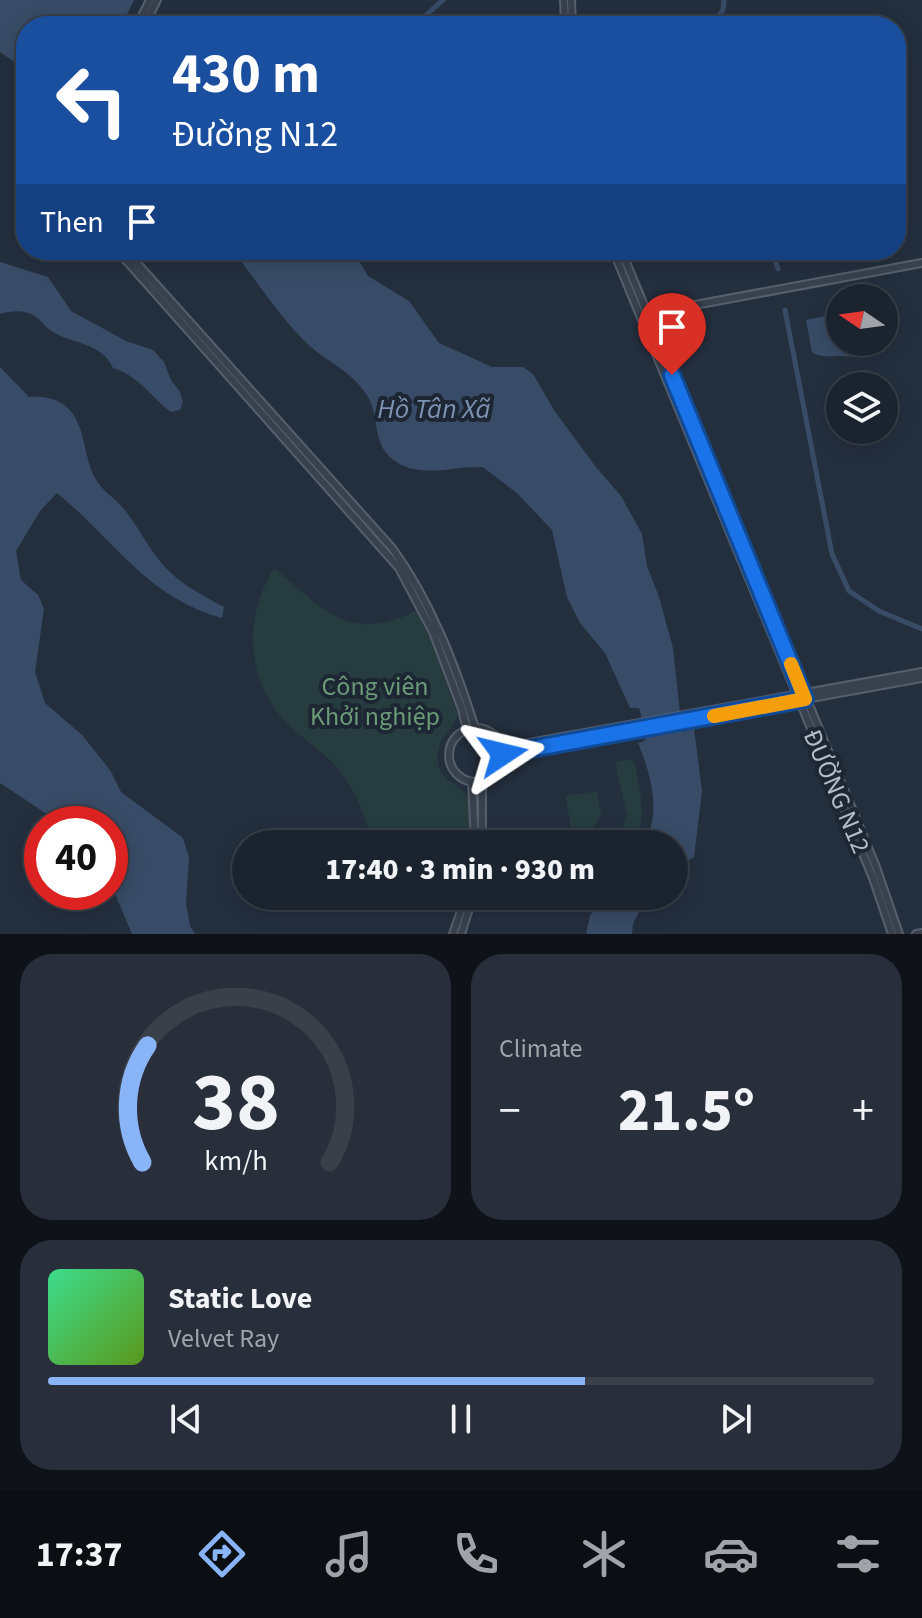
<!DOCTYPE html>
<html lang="en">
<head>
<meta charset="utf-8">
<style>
	body { margin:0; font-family:"Source Sans 3",sans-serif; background:#282f3a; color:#f1f3f6; height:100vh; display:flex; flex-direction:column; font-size:30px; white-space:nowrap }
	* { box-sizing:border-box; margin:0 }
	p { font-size:26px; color:#a0a4aa }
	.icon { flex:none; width:44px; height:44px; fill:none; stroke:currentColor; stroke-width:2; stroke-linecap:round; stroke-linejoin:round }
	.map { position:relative; height:934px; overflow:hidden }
	.panel { display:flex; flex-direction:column; gap:20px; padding:20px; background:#0f1319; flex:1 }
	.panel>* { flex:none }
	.top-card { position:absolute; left:16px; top:16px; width:890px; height:244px; border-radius:32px; box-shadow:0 4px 20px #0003,0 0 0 2px #39404a; background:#1a4fa0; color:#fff; overflow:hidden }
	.needle { width:52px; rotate:283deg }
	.buttons { position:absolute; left:826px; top:284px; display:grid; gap:16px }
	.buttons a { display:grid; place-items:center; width:72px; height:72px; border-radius:50%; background:#1b232e; box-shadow:0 4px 20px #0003,0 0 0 2px #39404a; font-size:40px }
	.speed { position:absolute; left:24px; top:806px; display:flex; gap:16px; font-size:40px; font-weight:700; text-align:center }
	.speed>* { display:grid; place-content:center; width:104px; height:104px; border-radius:50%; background:#1b232e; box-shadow:0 4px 20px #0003,0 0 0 2px #39404a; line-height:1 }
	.speed .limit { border:12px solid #d22; background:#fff; color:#111 }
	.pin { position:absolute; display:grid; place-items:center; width:68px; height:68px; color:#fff; margin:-82px -34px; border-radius:50% 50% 50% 0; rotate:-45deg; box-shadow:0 0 8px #0007 }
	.pin .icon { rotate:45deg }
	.me { position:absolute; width:88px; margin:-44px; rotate:80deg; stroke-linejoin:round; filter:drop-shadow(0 0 6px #0008) }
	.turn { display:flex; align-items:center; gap:28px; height:168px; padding:0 24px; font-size:36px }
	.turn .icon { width:104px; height:104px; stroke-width:2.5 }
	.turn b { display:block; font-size:56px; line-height:68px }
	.then { display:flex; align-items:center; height:76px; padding:0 24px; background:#0003; gap:16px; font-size:30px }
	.big { font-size:60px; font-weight:800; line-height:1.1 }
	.panel .tile { flex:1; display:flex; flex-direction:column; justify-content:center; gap:12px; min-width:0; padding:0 28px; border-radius:32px; background:#282f3a }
	.panel .dial { align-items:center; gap:0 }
	.dial svg { height:208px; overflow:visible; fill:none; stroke:#39404a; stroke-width:7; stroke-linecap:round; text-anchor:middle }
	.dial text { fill:#f1f3f6; stroke:none }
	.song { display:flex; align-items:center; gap:24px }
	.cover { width:96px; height:96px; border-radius:12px; background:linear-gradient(135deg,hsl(150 70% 55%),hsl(90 70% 35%)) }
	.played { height:8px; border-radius:4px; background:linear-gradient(90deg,#8ab4f8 65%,#39404a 65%) }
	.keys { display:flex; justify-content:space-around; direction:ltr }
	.heat { display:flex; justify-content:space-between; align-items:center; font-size:44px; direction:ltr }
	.panel .tiles { flex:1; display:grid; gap:20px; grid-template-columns:1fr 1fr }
	.tile:last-child { grid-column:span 2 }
	.trip { position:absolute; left:232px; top:830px; width:456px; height:80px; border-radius:40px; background:#1b232e; box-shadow:0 4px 20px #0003,0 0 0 2px #39404a; font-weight:800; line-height:80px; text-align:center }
	.menu { display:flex; height:128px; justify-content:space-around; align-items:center; background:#0b0e12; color:#a0a4aa }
	.menu .icon { width:56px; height:56px }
	.menu .on { color:#8ab4f8 }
	.menu b { font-size:36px; color:#f1f3f6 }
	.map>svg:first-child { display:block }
	.green { fill:#263c3f }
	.water { fill:#394c67 }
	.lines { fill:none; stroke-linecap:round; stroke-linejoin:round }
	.canal { stroke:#394c67; stroke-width:5 }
	.minor-casing { stroke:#565f6c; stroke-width:10 }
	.minor { stroke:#38414e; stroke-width:6 }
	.route-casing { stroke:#114b97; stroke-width:20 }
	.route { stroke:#1a73e8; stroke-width:14 }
	.slow { stroke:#f59e0b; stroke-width:14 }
	.labels { text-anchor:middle; stroke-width:8; stroke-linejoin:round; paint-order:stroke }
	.park-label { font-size:26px; fill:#6b9a76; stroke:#1d2633 }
	.street-label { font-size:26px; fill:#b4bcc9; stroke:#1d2633 }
	.water-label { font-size:28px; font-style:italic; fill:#7c92b1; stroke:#1d2633 }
</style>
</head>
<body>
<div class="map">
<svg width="922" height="934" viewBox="0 0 922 934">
	<rect width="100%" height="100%" fill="#242f3e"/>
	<!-- green -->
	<path class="green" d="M274,568C325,610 349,645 417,610L432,643L458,715C454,727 442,734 439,747C431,783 461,781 468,799C473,811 469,831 468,844H372C366,818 357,793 340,771C327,755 310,744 294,730C246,686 241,623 274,568Z
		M628,759L635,764C640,792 648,818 633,844H616L627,816L615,762Z
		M597,791L601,815L589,835L572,838L566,796Z"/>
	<!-- water -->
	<path class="water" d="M0,0H134L121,26H26V70L0,52Z
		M226,250H353L368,276L409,301L439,343L492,367H523L533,374L554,410L595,466L621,496L642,534L647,566L659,597L673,648L682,732L694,729L702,791L694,857L674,869V844H644C662,812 651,775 638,743L644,741L647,734L639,708H630L605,653L580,623L567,597L552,530L518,494L483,467C458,466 427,476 404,466C368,450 383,419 366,394C349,369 330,364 310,346C282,321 260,285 237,256Z
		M0,262L48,277L71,311L126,341L153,350L164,362L171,380L180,392L183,402L180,410L171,412C150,396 139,376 113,368C102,342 70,344 50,330C44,325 38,317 31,314C21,310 10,311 0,314Z
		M840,313V342H884V340L885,351C864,361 859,356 839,356C827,356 822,358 812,352L806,320Z
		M0,367L29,397C46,396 62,399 73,414C86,434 84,457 95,478C101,490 115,498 124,509C137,525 146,544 159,560C176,582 200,594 224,607L222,618C146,597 115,540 57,493L40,511L16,551L21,580L38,595L44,609L35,672L45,703L82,735L110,770L121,792L183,838L189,857L186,904L190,926L195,934H132L110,882V824H62L0,783Z
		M602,896H647L633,924L632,934H586L590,916Z"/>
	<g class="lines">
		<!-- canal -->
		<path class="canal" d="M414,26L443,0
			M711,26L723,10L724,0
			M772,250L778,269
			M785,310L832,554L849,591L879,611L922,629"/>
		<defs>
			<path id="minor" d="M564,0L565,26
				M571,0L572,26
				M137,26L150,0
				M144,26L157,0
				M117,250L399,568L433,632L462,709L467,730
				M125,250L392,548C431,602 455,665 475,728
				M613,250L873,878L892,934
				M621,250L876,867L899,934
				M646,314L922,263
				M449 755a27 27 0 1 1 54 0a27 27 0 1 1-54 0Z
				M502,748L922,672
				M503,754L922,678
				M472,782L475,844
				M482,782V844
				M453,934L466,896
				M461,934L473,896
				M916,934L922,933"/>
		</defs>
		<!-- minor casing -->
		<use href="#minor" class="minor-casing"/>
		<!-- minor -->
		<use href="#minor" class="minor"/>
	</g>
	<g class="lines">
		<defs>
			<path id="route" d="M503,754L805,699L672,375"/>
		</defs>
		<!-- route casing -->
		<use href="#route" class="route-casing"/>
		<!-- route -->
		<use href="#route" class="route"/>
		<!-- slow -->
		<path class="slow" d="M714,716L805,699L791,664"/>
	</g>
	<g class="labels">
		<!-- park labels -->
		<g class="park-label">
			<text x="375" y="695">Công viên<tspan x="375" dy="30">Khởi nghiệp</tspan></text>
		</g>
		<!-- street labels -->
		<g class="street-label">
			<text transform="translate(837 791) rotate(67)" y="9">ĐƯỜNG N12</text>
		</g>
		<!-- water labels -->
		<g class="water-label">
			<text x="434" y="418">Hồ Tân Xã</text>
		</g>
	</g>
</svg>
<div class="buttons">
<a><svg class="needle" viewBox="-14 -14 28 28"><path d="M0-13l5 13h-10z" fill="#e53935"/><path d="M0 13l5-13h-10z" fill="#a0a4aa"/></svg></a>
<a><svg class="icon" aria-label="layers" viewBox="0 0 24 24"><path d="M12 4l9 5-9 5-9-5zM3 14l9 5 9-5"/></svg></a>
</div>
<div class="speed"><div class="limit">40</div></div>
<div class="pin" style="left:672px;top:375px;background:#d93025"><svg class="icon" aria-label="arrive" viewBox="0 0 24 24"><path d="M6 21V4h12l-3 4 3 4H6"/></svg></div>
<svg class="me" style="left:503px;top:754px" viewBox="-20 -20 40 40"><path d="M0-17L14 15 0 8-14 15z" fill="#1a73e8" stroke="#fff" stroke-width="4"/></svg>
<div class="trip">17:40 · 3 min · 930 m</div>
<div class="top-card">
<div class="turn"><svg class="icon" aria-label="left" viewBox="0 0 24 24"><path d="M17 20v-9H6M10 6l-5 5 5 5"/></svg><div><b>430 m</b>Đường N12</div></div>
<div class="then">Then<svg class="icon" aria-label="arrive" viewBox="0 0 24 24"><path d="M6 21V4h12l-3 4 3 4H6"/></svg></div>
</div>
</div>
<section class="panel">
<div class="tiles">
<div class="tile dial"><svg viewBox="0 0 100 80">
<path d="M14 69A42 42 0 1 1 86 69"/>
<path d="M14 69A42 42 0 0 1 16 24" stroke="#8ab4f8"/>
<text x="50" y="56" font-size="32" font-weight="700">38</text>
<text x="50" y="72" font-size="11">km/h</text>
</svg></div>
<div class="tile"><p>Climate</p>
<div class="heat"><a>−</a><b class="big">21.5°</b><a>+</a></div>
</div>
<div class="tile">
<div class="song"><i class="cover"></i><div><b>Static Love</b><p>Velvet Ray</p></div></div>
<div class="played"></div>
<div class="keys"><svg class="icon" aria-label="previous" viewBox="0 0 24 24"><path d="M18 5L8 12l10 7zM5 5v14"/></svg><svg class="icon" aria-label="pause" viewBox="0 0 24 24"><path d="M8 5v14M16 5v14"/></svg><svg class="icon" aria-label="next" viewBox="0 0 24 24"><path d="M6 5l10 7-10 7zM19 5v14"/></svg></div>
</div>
</div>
</section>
<nav class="menu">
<b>17:37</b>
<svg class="icon on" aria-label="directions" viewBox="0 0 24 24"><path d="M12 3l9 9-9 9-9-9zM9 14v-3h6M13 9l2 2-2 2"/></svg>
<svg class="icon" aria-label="music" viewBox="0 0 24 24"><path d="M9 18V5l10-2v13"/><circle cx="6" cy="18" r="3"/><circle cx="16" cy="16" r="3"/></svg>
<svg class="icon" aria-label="phone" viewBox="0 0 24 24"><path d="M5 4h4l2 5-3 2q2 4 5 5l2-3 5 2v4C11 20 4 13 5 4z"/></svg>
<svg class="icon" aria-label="climate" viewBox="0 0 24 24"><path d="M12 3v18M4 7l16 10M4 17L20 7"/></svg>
<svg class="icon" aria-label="car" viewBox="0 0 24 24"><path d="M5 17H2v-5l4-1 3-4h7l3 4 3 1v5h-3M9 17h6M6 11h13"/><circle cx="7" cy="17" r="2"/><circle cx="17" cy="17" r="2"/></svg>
<svg class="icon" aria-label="filters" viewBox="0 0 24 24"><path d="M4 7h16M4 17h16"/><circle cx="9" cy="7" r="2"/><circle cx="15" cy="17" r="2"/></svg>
</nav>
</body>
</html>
